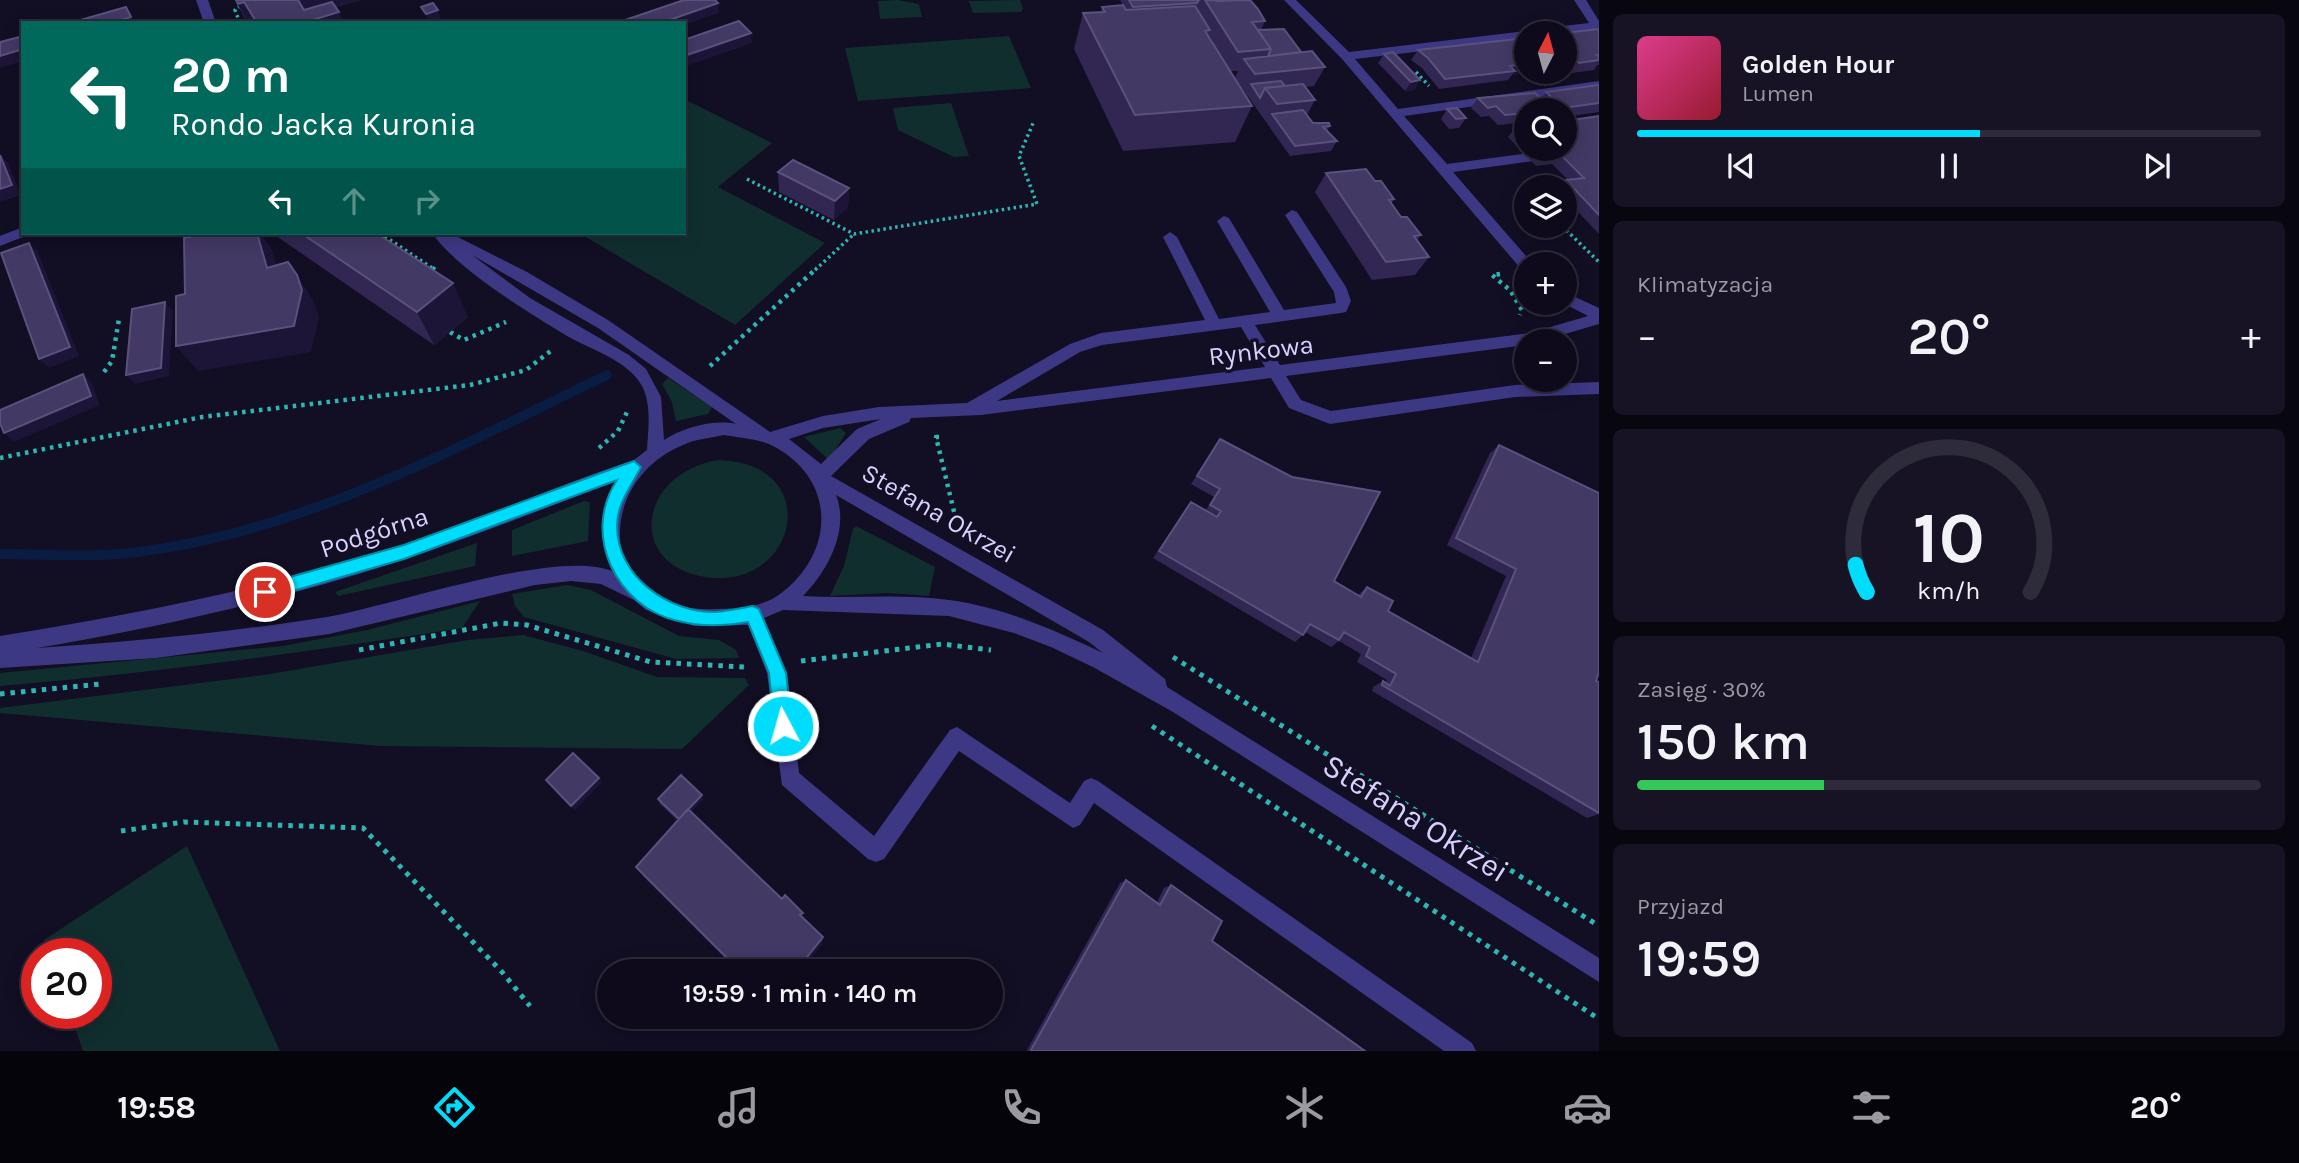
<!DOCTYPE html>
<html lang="pl">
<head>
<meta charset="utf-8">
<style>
	body { margin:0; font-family:Karla,sans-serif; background:#171324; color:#f1f3f6; height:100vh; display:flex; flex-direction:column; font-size:26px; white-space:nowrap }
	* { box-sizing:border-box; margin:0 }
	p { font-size:23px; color:#9b9aa3 }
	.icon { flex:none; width:38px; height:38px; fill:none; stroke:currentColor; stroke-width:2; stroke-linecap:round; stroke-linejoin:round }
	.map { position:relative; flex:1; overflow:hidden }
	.details { display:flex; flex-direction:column; gap:14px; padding:14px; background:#08060f; width:700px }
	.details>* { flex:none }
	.top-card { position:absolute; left:21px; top:21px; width:665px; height:214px; border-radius:0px; box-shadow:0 4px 18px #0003,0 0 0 2px #2e2b3a; background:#00695c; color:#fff; overflow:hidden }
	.needle { width:46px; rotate:6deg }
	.tools { position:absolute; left:1514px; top:21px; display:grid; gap:14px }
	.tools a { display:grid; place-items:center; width:63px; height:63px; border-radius:50%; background:#0e0a1b; box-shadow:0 4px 18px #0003,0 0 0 2px #2e2b3a; font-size:35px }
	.speed { position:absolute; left:21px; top:938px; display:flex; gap:14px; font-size:35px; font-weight:700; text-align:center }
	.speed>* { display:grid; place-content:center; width:91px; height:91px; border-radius:50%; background:#0e0a1b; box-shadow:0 4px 18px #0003,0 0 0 2px #2e2b3a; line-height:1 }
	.speed .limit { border:10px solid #d22; background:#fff; color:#111 }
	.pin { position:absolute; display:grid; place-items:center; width:60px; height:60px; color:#fff; margin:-30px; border:4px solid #fff; border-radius:50%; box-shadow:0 2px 7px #0007 }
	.me { position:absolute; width:77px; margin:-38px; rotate:354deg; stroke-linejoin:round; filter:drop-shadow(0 0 5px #0008) }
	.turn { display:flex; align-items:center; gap:24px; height:147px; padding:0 35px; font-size:32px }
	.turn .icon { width:91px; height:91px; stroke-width:2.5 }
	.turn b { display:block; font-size:49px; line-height:60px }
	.lanes { display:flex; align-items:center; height:66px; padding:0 35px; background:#0003; justify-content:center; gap:35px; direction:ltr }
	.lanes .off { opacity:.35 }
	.big { font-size:52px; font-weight:600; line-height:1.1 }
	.details .tile { flex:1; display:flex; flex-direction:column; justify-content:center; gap:10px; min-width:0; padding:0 24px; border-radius:10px; background:#171324 }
	.details .dial { align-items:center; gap:0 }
	.dial svg { height:182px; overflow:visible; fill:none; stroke:#2e2b3a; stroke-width:7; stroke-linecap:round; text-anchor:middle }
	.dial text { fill:#f1f3f6; stroke:none }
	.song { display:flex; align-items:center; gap:21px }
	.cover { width:84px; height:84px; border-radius:10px; background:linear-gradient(135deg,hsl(330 70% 55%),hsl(350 70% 35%)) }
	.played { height:7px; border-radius:4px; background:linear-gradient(90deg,#00dcfc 55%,#2e2b3a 55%) }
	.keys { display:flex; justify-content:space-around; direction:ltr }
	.heat { display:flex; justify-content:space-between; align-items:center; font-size:38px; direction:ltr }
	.charge { height:10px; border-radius:5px; background:linear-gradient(90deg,#34c759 30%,#2e2b3a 0) }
	.trip { position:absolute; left:597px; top:959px; width:406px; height:70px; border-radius:35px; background:#0e0a1b; box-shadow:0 4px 18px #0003,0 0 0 2px #2e2b3a; font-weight:600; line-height:70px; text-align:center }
	.dock { display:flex; height:112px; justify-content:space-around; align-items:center; background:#06040b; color:#9b9aa3 }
	.dock .icon { width:49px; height:49px }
	.dock .on { color:#00dcfc }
	.dock b { font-size:32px; color:#f1f3f6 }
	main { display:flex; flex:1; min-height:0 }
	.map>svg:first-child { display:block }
	.green { fill:#112e2e }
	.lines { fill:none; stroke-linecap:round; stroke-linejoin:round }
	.stream { stroke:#091c42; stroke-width:10 }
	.path-far2 { stroke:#2db7b3; stroke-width:3.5; stroke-dasharray:2.5 3.5; stroke-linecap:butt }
	.path-far1 { stroke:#2db7b3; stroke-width:4.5; stroke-dasharray:3.5 5; stroke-linecap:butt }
	.path { stroke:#2db7b3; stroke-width:5; stroke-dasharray:4.5 6; stroke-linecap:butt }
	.minor { fill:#3d3884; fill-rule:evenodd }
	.wall { fill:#312752 }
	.shaded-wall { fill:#1d1538 }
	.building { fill:#433965; stroke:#5a517d; stroke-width:2 }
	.route { fill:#00dcfc; stroke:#008fa4; stroke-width:2 }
	.labels { text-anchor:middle; stroke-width:7; stroke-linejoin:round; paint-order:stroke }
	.street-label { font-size:26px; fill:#d8d1ff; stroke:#120e24 }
	.near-street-label { font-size:32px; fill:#d8d1ff; stroke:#120e24 }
</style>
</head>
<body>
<main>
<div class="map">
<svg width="1599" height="1051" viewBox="0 0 1599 1051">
	<rect width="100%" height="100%" fill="#120e24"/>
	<!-- green -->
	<path class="green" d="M898,0L919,4L922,17L880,19L878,1Z
		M1020,0L1023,9L1021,12L973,13L969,1Z
		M1009,36L1031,88L858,101L845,48Z
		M684,99L772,143L718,187L825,243L735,325L579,233H684Z
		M951,103L969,156L954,157L898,130L893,108Z
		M668,378L712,407L708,414L676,421L672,402L662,384Z
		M840,428L846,433L829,460L804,437Z
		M718,460C827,463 797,592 705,577C626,564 638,474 718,460Z
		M584,501L590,502L588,541L512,556V530Z
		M856,526L935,567L929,596L888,593L830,596L844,566L853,529Z
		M477,543L475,566L338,596L335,592Z
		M567,585L591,590L679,636L719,640L736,650L739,658L676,659L524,617L515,606L512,594Z
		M480,601L462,628C308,652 155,673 0,686V673L283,646L367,630Z
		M523,635L583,651L657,677L745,678L749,685L682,749L380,746L0,713V708L264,675L468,640Z
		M187,846L280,1051H83L70,1013H96V954H49L44,940Z"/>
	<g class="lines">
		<!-- stream -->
		<path class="stream" d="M0,554C46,554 92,558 138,552C306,531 457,447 607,375"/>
		<!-- path-far2 -->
		<path class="path-far2" d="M240,23L235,10L248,0
			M1416,72L1429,86
			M747,179L854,234L1037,204L1019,156L1034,121
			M1562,226L1599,262
			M380,233L435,270
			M815,270L854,234"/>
		<!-- path-far1 -->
		<path class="path-far1" d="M432,268L437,271
			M1500,274L1492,275L1510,290L1522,310L1520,315
			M450,332L464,340L506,322
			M710,366L817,268
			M104,372L112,361L119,319
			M939,437H936L957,524
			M599,448L618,431L627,412
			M0,458L202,417L470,385L526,370L552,350"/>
		<!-- path -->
		<path class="path" d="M359,650L501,623L527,625L651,662L744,667
			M1173,657L1599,926
			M801,661L942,644L991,650
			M0,694L100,684
			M1152,726L1599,1019
			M121,831L184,822L363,828L502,972L530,1006"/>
		<!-- minor -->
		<path class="minor" d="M196,0H208L216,23H204Z
			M1284,0H1296L1349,52L1526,31L1531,33H1526V39L1355,59L1398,109L1599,81V89L1404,116L1447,164L1599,144V152L1453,172L1533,264H1526V270L1521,269L1342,59Z
			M1574,0H1586L1599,21V29L1564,33H1531L1537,29L1589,23Z
			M1292,210L1297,212L1346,287L1351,301L1346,312L1341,313L1255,325L1280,365L1530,333L1588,316L1563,303L1564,292L1599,308V324L1541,341H1526V345L1286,376L1301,400L1331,411L1515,385L1599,382V394L1515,397L1330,424L1289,408L1271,378L981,415L911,418L909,422L869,439L831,476L1103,630L1165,679L1167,687L1599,958V982L1173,712L1093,667L1051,647L1014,633L949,616L783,610L764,618L787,673L799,773L874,836L950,730L957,727L1070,803L1084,781L1091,778L1098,781L1472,1043L1476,1051H1444L1094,803L1080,825L1073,828L959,751L884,859L876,862L868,859L782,785L767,673L748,625L694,626L646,610L634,600L601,584L571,581L535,585L329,634L156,658L0,668V636C137,614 273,587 404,544C482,519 557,485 634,460L647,450C648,430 652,405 642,386C628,360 591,350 567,336C526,311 458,270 432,233H450L527,272L608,320L770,432L823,416L879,407L967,403L1070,344L1101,333L1205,320L1163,237L1170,232L1177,237L1219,319L1270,312L1217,221L1224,216L1229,218L1284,310L1336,303L1334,292L1285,215ZM472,255L598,328L736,424C714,419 682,428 664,440L661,397L646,369L629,355L530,298ZM1241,327L1265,367L997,401L1080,352L1102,345ZM881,419L857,429L821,464L789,439L823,428ZM724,435C740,438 761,439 775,447C837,481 835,553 780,594C761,608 737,609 715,609C696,610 675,607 658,598C652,594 645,586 638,581C626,571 620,554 620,539C618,497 644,461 683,445C695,439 711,438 724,435ZM617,481C598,509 598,542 612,571C555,548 393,606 327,617C230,632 134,642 37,648C143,630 249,607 352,576C442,549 530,514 617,481ZM836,495L1089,642L1103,653C1054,630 1003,607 949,600C901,593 852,599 803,596C827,572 850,530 836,495Z
			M23,227V233H30L28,235L0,246V236Z"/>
	</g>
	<!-- wall -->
	<path class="wall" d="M235,0H361L336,7L344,23H247Z
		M1120,0H1250L1265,21L1261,30L1301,52L1325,67L1314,86L1306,87L1315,100L1307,115L1313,123L1330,126L1327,131L1337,141L1331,151L1290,156L1235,78L1238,71H1230L1252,106L1235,142L1123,151L1074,49L1083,13L1101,12L1102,7L1126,10Z
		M1599,29V65H1597L1594,70L1572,73L1566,67L1564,68V33Z
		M1526,38V72H1554L1551,75L1528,78L1523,73L1512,75L1508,80L1439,89L1422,68L1411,60L1418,50Z
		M1384,54L1420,80L1414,90L1405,91L1378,63Z
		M1599,85V112L1564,117V110H1526V122L1498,125L1489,116L1481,117L1471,108L1478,98L1541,99L1546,92Z
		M1447,109L1466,118L1459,128L1449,129L1441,119Z
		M1599,116V234L1564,197V187H1560L1568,180L1552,164L1536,166L1508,137L1516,127L1526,126V149H1564Z
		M778,172L849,188L848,207L834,220L779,192Z
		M1326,173L1375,181L1394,199L1391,204L1401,217L1421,235L1417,240L1429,257L1415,275L1372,280L1315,192Z
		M272,233H376L468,317L434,345Z
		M1220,439L1334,581L1358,595L1367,587L1388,611L1471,658L1506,576L1447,545L1490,453L1499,445L1596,681L1599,682V814L1587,818L1372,691L1373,687L1383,681L1385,683L1387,680L1357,662L1361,654L1339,641L1331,647L1305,632L1303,635L1295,642L1153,558L1191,502L1206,510L1214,497L1191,484Z
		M658,799H703L691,812L803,918L822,944L800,971H738L644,877L636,867L678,821L660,804Z
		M1126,880L1157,902L1164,888L1171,885L1212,941L1365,1051H1028L1027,1050L1120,883Z"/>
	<!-- shaded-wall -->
	<path class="shaded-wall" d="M278,0H340L342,5L304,16Z
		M340,0H361L343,5Z
		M244,2L255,23H248L238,4Z
		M718,3L719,13L684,25V23H661Z
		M126,7L135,23H111Z
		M438,10L441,20L429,23L426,14Z
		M339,12L344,23H309V21Z
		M751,33L752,43L684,67V56Z
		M23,49V61L0,68V56Z
		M1526,64V70L1523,73L1512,75L1515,71L1510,66Z
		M1420,80L1414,90L1405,91L1411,82Z
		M0,154L8,163L21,195L0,202Z
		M849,188L848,207L834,220L835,201Z
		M257,233H261L272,250L285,295L267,268Z
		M29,243L38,252L79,356L49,368L39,359Z
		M297,275L314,302L319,317L311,352L198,371L176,346Z
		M453,283L468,317L434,345L417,312Z
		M165,302L173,311L169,376L135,384L126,375Z
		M83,374L92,383L100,405L14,442L4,433Z
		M599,778L602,782L575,810L571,806Z
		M702,795L703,799L681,823L679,819Z
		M823,937L822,944L800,971H796Z"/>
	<!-- building -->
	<path class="building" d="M236,0H298L304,10L332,2L339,12L309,21V23H257L244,2L238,4Z
		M684,0H715L718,3L661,23H616Z
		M1129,0H1199L1197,3L1133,7Z
		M1205,0H1215L1216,1L1250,0L1258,9L1265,21L1252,22L1271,49L1238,52Z
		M1215,0H1238L1216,1Z
		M433,3L438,10L426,14L421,7Z
		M1123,5L1126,10L1195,6L1210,30L1205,31L1252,106L1135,115L1083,13L1105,12L1102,7Z
		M126,7L131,17L111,23H70Z
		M739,21L751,33L684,56V40Z
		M1284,29L1301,52L1268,56L1271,49L1258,30Z
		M1599,29V55H1597L1599,57V60L1579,63L1574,58L1564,59V33Z
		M23,36V49L0,56V42Z
		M1526,38V64L1510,66L1515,71L1445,79L1428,58L1418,50Z
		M1312,51L1325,67L1255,74L1244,59Z
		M1393,52L1420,80L1411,82L1384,54Z
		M1281,81L1285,86L1265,88L1260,98L1251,84Z
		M1303,84L1315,100L1277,104L1265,88Z
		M1599,85V103L1563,108L1546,92Z
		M1535,93L1552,109L1526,110V113L1505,115L1496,106L1488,108L1478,98Z
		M1457,108L1466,118L1456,119L1447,109Z
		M1303,110L1313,123H1329L1330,126L1323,127L1337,141L1295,146L1272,114Z
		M1599,116V215L1566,180L1584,178L1560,154L1544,157L1536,149H1564V121Z
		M1526,126V138L1516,127Z
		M0,155L12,185L0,189Z
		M793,160L849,188L835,201L778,172Z
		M1366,169L1375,181H1381L1394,199L1389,200L1401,217H1407L1421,235L1414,236L1429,257L1386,262L1326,173Z
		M209,233H257L267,268L288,262L297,275L302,290L294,326L176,346V296L185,294L184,238Z
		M301,233H376L453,283L417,312Z
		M29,243L70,347L39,359L1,253Z
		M165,302L161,368L126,375L132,309Z
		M83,374L91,396L4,433L0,423V410Z
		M1220,439L1292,477L1380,492L1334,581L1361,597L1367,587L1393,601L1388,611L1478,662L1516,569L1456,538L1499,445L1599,493V672L1596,681L1599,682V813L1382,685L1383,681L1390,686L1396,674L1366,656L1370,647L1344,632L1339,640L1310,624L1303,635L1159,551L1191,502L1217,517L1221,511L1210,505L1220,489L1197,476Z
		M573,753L599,778L571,806L546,780Z
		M681,775L702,795L679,819L658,799Z
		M688,809L782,899L785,895L803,913L800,915L823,937L796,971H740L636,867Z
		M1126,880L1160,905L1171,885L1222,921L1212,941L1365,1051H1033L1031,1050Z"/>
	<!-- route -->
	<path class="route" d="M634,461L641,467C631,487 617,503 617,526C617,576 668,613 716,612C728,611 741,608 753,606L759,609L786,673L792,726L790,732L783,734L777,732L774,726L769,673L748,622C723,626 702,627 678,621C616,607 581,534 617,480L404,559L265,599L257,592L265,584L404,545Z"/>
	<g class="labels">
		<!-- street labels -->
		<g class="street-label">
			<text transform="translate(1261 350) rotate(-7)" y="9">Rynkowa</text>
			<text transform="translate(939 513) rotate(30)" y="9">Stefana Okrzei</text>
			<text transform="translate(374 532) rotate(-18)" y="9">Podgórna</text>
		</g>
		<!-- near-street labels -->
		<g class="near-street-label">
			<text transform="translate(1416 818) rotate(32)" y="11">Stefana Okrzei</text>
		</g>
	</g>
</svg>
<div class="tools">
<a><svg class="needle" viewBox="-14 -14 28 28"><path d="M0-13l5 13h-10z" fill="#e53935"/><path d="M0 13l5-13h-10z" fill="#9b9aa3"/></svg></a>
<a><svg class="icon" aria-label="search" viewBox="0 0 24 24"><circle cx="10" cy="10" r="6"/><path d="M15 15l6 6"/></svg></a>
<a><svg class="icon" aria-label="layers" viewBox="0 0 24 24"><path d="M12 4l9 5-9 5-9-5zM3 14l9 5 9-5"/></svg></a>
<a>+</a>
<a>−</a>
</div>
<div class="speed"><div class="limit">20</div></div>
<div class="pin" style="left:265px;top:592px;background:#d93025"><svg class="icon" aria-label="arrive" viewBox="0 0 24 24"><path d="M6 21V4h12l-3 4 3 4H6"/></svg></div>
<svg class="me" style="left:783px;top:726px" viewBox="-20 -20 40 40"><circle r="17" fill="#00dcfc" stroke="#fff" stroke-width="3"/><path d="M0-11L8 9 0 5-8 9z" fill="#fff"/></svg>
<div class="trip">19:59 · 1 min · 140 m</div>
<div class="top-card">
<div class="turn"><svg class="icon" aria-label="left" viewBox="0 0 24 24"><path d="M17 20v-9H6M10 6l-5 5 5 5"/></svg><div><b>20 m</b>Rondo Jacka Kuronia</div></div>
<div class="lanes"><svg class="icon" aria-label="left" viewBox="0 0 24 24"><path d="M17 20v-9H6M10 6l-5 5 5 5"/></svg><svg class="icon off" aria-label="ahead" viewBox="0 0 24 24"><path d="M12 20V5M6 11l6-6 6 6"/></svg><svg class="icon off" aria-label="right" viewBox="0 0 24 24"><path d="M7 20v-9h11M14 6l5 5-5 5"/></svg></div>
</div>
</div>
<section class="details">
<div class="tile">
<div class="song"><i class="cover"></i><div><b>Golden Hour</b><p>Lumen</p></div></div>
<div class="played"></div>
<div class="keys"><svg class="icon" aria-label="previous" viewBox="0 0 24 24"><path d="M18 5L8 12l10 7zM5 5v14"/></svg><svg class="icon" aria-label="pause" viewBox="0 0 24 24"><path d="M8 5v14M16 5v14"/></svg><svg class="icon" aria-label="next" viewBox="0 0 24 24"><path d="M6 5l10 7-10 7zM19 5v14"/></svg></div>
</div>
<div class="tile"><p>Klimatyzacja</p>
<div class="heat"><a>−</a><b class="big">20°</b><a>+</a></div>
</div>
<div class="tile dial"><svg viewBox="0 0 100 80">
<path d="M14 69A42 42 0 1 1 86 69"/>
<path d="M14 69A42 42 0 0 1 9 57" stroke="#00dcfc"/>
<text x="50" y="56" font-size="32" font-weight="700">10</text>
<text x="50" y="72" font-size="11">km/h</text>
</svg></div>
<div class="tile"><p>Zasięg · 30%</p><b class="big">150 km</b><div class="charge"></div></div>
<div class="tile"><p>Przyjazd</p><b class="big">19:59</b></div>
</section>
</main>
<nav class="dock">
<b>19:58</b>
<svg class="icon on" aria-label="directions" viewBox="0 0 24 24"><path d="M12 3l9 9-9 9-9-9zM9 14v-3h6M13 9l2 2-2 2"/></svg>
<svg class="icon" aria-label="music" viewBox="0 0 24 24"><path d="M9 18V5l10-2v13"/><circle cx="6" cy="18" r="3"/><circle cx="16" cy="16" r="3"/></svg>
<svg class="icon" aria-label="phone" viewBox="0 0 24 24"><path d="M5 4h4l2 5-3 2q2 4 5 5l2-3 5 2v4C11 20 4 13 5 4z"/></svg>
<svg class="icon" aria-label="climate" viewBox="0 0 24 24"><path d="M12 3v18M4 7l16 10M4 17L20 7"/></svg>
<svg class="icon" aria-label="car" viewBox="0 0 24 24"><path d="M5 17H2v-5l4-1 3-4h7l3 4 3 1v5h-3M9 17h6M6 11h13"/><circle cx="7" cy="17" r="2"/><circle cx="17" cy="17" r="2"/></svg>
<svg class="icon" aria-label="filters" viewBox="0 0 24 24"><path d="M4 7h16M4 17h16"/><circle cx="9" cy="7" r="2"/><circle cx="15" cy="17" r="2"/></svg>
<b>20°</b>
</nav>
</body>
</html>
